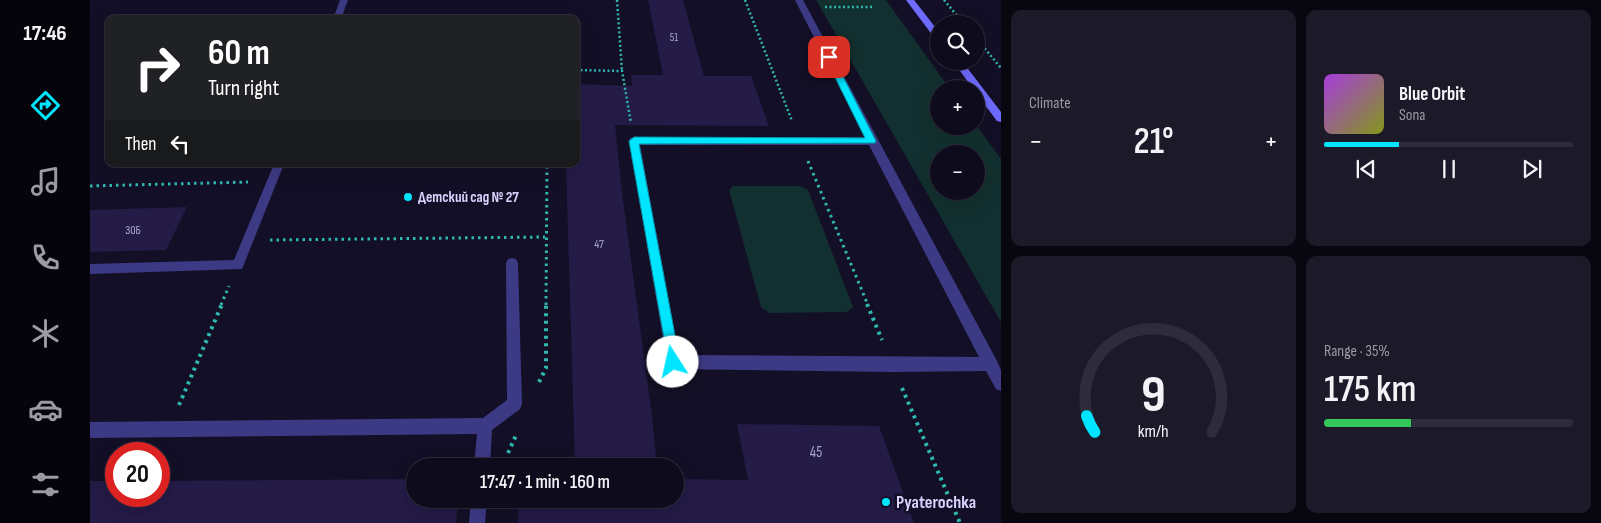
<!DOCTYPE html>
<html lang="en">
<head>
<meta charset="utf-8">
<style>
	body { margin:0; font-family:"Sofia Sans Condensed",sans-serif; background:#1c1929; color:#f1f3f6; height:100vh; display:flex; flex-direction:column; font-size:19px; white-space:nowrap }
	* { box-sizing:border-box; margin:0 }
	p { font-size:16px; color:#9b9ba3 }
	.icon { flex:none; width:28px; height:28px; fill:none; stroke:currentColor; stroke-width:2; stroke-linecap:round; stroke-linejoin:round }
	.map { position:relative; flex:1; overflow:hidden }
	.drawer { display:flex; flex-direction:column; gap:10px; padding:10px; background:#08060f; width:600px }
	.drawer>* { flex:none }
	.hud { position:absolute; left:15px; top:15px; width:475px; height:152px; border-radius:10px; box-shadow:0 5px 20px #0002,0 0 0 1px #2e2b3b; background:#202124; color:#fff; overflow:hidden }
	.controls { position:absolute; left:840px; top:15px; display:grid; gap:10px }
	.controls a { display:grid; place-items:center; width:55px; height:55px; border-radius:50%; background:#0e0b1c; box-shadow:0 5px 20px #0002,0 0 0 1px #2e2b3b; font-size:25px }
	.speed { position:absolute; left:15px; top:442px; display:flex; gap:10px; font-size:25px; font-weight:700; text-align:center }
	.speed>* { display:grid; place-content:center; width:65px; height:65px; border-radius:50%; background:#0e0b1c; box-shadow:0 5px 20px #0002,0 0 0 1px #2e2b3b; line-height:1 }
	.speed .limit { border:8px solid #d22; background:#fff; color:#111 }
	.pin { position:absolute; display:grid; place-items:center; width:42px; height:42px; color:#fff; margin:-21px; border-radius:10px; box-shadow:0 2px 8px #0006 }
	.me { position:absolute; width:55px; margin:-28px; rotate:350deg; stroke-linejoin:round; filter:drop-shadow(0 0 4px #0008) }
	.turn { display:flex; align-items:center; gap:18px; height:105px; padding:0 20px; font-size:22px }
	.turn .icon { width:65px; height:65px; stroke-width:2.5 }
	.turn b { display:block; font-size:35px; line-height:42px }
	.then { display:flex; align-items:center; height:48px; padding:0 20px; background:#0003; gap:10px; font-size:19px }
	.big { font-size:38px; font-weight:600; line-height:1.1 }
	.drawer .card { flex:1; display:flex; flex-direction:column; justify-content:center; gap:8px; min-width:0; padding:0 18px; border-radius:10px; background:#1c1929 }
	.drawer .dial { align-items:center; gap:0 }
	.dial svg { height:130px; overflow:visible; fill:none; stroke:#2e2b3b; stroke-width:7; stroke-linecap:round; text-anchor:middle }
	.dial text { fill:#f1f3f6; stroke:none }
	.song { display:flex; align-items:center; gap:15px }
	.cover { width:60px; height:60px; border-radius:8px; background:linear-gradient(135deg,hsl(280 70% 55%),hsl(70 70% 35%)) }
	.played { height:5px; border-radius:2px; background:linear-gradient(90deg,#00e5ff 30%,#2e2b3b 30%) }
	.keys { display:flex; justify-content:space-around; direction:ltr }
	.heat { display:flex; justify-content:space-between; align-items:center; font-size:28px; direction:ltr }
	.charge { height:8px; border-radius:4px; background:linear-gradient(90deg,#34c759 35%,#2e2b3b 0) }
	.drawer .tiles { flex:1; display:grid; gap:10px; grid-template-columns:repeat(2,1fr) }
	.trip { position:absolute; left:316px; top:458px; width:278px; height:50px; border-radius:25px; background:#0e0b1c; box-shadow:0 5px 20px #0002,0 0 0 1px #2e2b3b; font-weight:600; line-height:50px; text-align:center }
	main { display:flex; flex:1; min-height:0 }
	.dock { display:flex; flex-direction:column; width:90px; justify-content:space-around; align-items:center; background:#06040b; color:#9b9ba3 }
	.dock .icon { width:35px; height:35px }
	.dock .active { color:#00e5ff }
	.dock b { font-size:22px; color:#f1f3f6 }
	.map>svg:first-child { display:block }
	.green { fill:#12302f; fill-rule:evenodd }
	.building { fill:#241b47 }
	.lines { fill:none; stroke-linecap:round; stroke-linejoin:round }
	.path-far2 { stroke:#2fb8b0; stroke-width:2.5; stroke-dasharray:2 2.5; stroke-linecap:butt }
	.path-far1 { stroke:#2fb8b0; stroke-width:3; stroke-dasharray:2.5 4; stroke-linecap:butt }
	.path { stroke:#2fb8b0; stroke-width:4; stroke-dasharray:3 4.5; stroke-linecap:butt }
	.service { fill:#3d3a85; fill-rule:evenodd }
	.secondary { fill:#6f6bff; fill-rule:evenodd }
	.route { fill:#00e5ff; stroke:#0095a6 }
	.poi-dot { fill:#00e5ff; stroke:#130f26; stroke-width:2 }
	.labels { text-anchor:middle; stroke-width:5; stroke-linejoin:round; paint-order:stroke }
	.far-number-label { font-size:11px; fill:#aca6d1 }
	.number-label { font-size:12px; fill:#aca6d1 }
	.poi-label { font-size:15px; font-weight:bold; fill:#d9d4ff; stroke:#130f26; text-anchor:start }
	.near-number-label { font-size:15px; fill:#aca6d1 }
	.near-poi-label { font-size:18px; font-weight:bold; fill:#d9d4ff; stroke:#130f26; text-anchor:start }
</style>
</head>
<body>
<main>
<nav class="dock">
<b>17:46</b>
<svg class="icon active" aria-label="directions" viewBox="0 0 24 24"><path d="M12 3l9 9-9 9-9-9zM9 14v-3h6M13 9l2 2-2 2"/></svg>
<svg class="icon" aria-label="music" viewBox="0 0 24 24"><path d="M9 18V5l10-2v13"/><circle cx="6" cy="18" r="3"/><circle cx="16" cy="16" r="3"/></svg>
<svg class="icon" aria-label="phone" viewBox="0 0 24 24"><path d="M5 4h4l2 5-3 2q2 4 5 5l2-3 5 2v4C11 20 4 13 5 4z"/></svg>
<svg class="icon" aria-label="climate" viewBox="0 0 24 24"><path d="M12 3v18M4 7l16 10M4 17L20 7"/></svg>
<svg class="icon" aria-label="car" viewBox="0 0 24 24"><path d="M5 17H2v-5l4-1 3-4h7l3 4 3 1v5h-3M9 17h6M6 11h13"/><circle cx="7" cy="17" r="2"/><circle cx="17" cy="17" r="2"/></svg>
<svg class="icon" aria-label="filters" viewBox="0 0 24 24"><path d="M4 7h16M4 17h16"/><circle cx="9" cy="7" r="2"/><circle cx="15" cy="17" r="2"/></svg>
</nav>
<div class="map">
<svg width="911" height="523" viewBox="0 0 911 523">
	<rect width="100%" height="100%" fill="#130f26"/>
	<!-- green -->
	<path class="green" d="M726,0H796L860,89H849V126L886,125L911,159V322ZM849,154H886V191H849Z
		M643,186H709L718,190L763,307L757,312L680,313L671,307L639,190Z"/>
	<!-- building -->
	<path class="building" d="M558,0H593L614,76H661L679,126L525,125L532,193L562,416L567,466H485L476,164H486V84L542,86L541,75H573Z
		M97,207L76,250L0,252V210Z
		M647,424L789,426L824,523H428L429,499H585V479L658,480Z
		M325,479V499H368L366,523H0V481H26V496H69V481Z"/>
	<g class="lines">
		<!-- path-far2 -->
		<path class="path-far2" d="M527,0L532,71
			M655,0L702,121
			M854,0L874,24
			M735,7H782
			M886,38L911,68
			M486,70L532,71L541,123"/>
		<!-- path-far1 -->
		<path class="path-far1" d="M718,161L778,305
			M0,186L158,182
			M180,240L455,237
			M131,305L139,286
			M456,305L457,164"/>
		<!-- path -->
		<path class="path" d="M777,304L792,340
			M449,382L456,368V304
			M812,388L870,523
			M89,405L132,304
			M418,453L427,433"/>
		<!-- service -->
		<path class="service" d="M250,0H258L251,19H243Z
			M705,0H713L906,359L911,370V391L906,389L896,371L802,372L583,369L578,367L539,141L540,138L775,137ZM550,145H779L889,357L589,355Z
			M184,164H194L152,269L0,274V264L144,260Z
			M422,258L426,259L428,263L432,404L430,409L402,430L400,466H384L387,434L0,438V422L393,418L417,400L416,263L418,259Z
			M381,499H397L395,523H379Z"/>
		<!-- secondary -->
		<path class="secondary" d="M816,0H824L849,32V41L846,40Z
			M863,61H872L911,112V122L907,121L886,93V89H883Z"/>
	</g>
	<!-- route -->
	<path class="route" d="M739,55L743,57L786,141L785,143L549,144L590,362L588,366L583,368L579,366L539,141L544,137L775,138L735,57Z"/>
	<!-- markers -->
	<g class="poi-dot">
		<circle cx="318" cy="197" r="5"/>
		<circle cx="796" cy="502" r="5"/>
	</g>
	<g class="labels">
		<!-- far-number labels -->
		<g class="far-number-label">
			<text x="584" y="41">51</text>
		</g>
		<!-- number labels -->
		<g class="number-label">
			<text x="43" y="234">30Б</text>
			<text x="509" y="248">47</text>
		</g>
		<!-- poi labels -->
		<g class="poi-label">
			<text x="328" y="202">Детский сад № 27</text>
		</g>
		<!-- near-number labels -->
		<g class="near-number-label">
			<text x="726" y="457">45</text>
		</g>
		<!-- near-poi labels -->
		<g class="near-poi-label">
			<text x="806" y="508">Pyaterochka</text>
		</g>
	</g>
</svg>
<div class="controls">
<a><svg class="icon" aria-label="search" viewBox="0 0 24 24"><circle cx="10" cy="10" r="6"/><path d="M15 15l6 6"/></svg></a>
<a>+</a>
<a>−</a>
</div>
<div class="speed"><div class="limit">20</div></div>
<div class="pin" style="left:739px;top:57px;background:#d93025"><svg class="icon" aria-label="arrive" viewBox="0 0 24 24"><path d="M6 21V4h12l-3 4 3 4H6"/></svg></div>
<svg class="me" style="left:583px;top:362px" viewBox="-20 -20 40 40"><circle r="19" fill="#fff"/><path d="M0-13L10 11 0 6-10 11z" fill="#00e5ff"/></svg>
<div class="trip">17:47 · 1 min · 160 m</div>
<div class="hud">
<div class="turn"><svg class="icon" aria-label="right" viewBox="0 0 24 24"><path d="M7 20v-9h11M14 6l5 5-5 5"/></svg><div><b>60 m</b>Turn right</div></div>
<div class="then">Then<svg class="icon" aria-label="left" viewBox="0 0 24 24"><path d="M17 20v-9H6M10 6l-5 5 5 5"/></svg></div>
</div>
</div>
<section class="drawer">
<div class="tiles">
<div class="card"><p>Climate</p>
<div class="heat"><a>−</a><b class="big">21°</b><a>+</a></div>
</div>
<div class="card">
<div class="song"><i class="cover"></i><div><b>Blue Orbit</b><p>Sona</p></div></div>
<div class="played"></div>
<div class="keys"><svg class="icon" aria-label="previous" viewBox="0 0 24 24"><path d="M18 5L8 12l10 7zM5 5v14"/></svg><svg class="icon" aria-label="pause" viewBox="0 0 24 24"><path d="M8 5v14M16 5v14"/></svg><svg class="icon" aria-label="next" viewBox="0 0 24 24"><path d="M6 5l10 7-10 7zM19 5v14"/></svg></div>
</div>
<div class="card dial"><svg viewBox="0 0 100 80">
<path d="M14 69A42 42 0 1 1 86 69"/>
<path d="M14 69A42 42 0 0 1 9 59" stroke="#00e5ff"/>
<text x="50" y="56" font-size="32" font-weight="700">9</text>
<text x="50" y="72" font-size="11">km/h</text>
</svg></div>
<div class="card"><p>Range · 35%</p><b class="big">175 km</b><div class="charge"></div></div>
</div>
</section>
</main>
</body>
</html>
